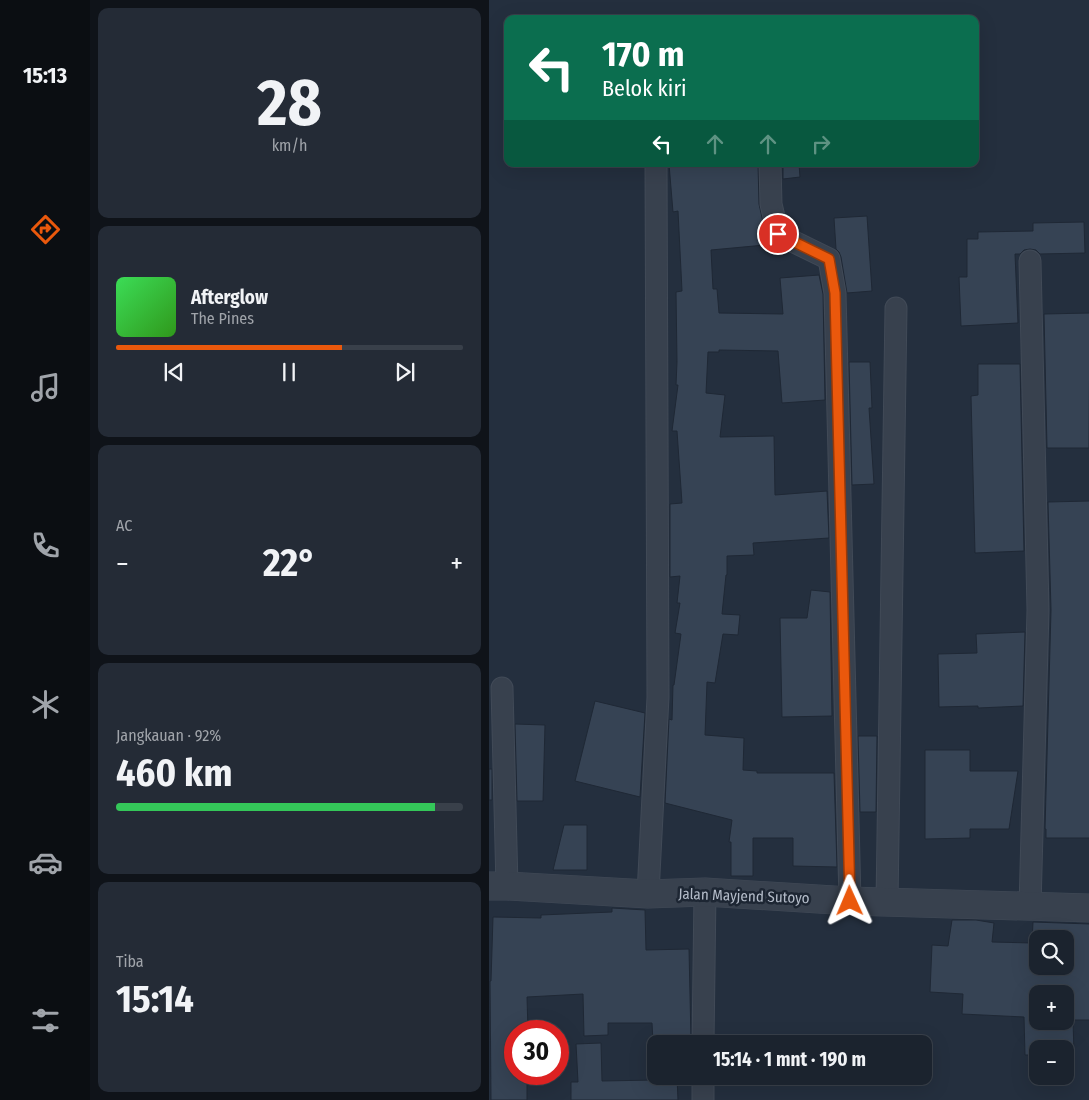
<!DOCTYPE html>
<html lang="id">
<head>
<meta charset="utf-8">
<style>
	body { margin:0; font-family:"Fira Sans Condensed",sans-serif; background:#242b36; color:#f1f3f6; height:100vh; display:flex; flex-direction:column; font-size:19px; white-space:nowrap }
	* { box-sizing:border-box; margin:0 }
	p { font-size:16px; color:#a0a4aa }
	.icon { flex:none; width:28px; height:28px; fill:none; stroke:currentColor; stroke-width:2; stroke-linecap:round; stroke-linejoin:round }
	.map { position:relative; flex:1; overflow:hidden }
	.side { display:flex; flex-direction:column; gap:8px; padding:8px; background:#0f1319; width:399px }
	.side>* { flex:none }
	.top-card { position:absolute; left:15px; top:15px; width:475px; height:152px; border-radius:10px; box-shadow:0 5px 20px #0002,0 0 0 1px #39404a; background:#0b6e4f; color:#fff; overflow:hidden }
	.tools { position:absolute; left:540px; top:930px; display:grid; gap:10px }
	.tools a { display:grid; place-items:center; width:45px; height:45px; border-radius:10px; background:#1b232e; box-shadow:0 5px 20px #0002,0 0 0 1px #39404a; font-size:25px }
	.speed { position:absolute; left:15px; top:1020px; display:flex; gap:10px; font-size:25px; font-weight:700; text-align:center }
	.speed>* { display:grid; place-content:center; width:65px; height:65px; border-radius:50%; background:#1b232e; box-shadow:0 5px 20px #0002,0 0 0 1px #39404a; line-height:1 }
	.speed .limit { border:8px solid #d22; background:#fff; color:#111 }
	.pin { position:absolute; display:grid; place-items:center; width:42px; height:42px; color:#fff; margin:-21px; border:2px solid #fff; border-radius:50%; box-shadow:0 1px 5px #0007 }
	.me { position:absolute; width:55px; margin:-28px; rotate:359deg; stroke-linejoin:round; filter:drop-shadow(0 0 4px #0008) }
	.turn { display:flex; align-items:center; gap:18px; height:105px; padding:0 15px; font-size:22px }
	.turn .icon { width:65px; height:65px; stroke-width:2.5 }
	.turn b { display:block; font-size:35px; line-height:42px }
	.lanes { display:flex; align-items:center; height:48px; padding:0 15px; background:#0003; justify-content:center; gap:25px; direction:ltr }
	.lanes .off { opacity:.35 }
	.big { font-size:38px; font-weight:700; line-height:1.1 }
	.side .widget { flex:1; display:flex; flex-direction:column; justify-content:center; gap:8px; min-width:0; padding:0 18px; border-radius:10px; background:#242b36 }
	.side .dial { align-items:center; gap:0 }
	.dial b { font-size:65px; line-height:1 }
	.song { display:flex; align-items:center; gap:15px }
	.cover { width:60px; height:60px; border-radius:8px; background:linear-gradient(135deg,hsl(130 70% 55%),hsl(110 70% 35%)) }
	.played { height:5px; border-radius:2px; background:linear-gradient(90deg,#ea580c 65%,#39404a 65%) }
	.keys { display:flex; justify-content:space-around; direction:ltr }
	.heat { display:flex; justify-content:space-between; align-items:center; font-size:28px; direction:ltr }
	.charge { height:8px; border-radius:4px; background:linear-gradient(90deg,#34c759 92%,#39404a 0) }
	.trip { position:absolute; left:158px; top:1035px; width:285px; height:50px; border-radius:10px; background:#1b232e; box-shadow:0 5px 20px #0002,0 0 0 1px #39404a; font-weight:700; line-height:50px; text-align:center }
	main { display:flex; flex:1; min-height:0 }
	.dock { display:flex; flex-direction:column; width:90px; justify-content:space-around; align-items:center; background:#0b0e12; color:#a0a4aa }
	.dock .icon { width:35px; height:35px }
	.dock .selected { color:#ea580c }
	.dock b { font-size:22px; color:#f1f3f6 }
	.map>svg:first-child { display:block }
	.building { fill:#364354; stroke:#1f2835; fill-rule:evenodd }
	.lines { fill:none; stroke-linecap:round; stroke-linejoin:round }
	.minor-casing { stroke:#414a57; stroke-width:23 }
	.tertiary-casing { stroke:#414a57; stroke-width:29 }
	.minor { stroke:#38414e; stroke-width:21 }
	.tertiary { stroke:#38414e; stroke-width:28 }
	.route-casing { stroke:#983908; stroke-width:12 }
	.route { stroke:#ea580c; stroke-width:9 }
	.labels { text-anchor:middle; stroke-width:5; stroke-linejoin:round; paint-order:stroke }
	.street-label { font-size:15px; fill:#b4bcc9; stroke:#1d2633 }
</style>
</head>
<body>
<main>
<nav class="dock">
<b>15:13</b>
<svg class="icon selected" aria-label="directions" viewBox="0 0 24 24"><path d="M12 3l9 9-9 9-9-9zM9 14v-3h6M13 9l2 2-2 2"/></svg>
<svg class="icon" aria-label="music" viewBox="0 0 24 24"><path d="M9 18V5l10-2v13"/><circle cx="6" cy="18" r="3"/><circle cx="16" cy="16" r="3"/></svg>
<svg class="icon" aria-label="phone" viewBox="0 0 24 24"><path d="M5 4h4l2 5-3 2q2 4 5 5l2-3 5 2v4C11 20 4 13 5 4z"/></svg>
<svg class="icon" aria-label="climate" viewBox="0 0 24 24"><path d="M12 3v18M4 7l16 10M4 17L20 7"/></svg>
<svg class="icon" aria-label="car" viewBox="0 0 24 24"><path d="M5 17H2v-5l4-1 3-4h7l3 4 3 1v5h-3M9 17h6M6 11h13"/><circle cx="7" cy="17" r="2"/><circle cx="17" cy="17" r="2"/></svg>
<svg class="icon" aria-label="filters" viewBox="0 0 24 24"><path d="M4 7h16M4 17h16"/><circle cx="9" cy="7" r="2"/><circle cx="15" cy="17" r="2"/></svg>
</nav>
<section class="side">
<div class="widget dial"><b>28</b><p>km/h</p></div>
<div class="widget">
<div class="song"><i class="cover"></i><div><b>Afterglow</b><p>The Pines</p></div></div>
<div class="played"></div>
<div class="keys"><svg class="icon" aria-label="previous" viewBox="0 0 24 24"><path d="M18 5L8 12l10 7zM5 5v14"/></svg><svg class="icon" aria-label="pause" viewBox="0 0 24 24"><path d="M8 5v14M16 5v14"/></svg><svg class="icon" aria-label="next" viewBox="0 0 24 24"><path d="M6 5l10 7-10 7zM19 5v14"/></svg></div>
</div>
<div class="widget"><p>AC</p>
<div class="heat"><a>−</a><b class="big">22°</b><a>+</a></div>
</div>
<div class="widget"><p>Jangkauan · 92%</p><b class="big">460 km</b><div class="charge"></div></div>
<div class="widget"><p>Tiba</p><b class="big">15:14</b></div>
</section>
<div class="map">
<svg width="601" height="1100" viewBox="0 0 601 1100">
	<rect width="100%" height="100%" fill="#242f3e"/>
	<!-- building -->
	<path class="building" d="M180,164H269L270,204L276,231V245L222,250L224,289H228L230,313L294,314L291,278L330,275L334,294L336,400L293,403L289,351L230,350V352H219L217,393L236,395L231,437L285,436L286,495L338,491L340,538L264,543L265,555L238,556V575H237L233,614L251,615L249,635L234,634L226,683L218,682L216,735L255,738L254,770L268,771V773H345L348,867L304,866V838H264V876H242V842H240L243,820L176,803L180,719L183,720L184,685H185L192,634L186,633L191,603H188L191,576L181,577V504L193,503L188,431H183L189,385H187L188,362L187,292L193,291L189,211L184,212Z
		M294,164H310L311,177L294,179Z
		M378,216L383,291L358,293L352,257L350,252L347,249L345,218Z
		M595,222L596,253L551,254L547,250L541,249L535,250L531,254H526L529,323L472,326L470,277H478V239H489V232L544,231V223Z
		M601,313L600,448H558L555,314Z
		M360,362H381L383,408H380L385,484L363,485Z
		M489,364H531L535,551L486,553L482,396L489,395Z
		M601,501V838H557V829H556L562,610L559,502Z
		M322,590L341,592L343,716L293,717L291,618H318Z
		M536,632L534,706L489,708V706L450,707L449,654L488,653L487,634Z
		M106,701L156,713L151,797L86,781Z
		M26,724L56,725L54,801H28Z
		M369,736H388L387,812H371Z
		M436,750H481V771H529L520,829H481V838L436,839Z
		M0,769H3V800H0Z
		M75,825H98V870H64Z
		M123,908L156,910L157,950L200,949L202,1039H187V1044H166V1076H188L189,1100H82V1082H89L87,1044L112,1043L113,1081L166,1080L163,1023H119V1035L95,1036L94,994L38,997L39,1031H26V1074H38V1100H2L1,981H2L4,917L52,918V915L123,912Z
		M463,920H487L505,923L503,942L543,943L544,922L601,924V1020H584L585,1054H576V1049H549V1055H536L535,1017L473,1014L474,994L441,992L443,945L459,946ZM549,939H576V966H549ZM549,994H576V1021H549Z"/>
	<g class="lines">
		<defs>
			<path id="minor" d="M281,164L282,204L289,234L340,259L346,293L361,901
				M541,261L549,610L541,907
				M13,688L18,886
				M159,894L169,697L167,164
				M398,902L407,308
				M214,1044L216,892
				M214,1100V1076"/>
			<path id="tertiary" d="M0,886H18L159,894L216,892L361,901L601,908"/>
		</defs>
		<!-- minor casing -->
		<use href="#minor" class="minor-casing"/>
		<!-- tertiary casing -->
		<use href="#tertiary" class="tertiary-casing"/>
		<!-- minor -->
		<use href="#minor" class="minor"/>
		<!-- tertiary -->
		<use href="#tertiary" class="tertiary"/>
	</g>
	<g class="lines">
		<defs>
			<path id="route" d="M289,234L340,259L346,293L361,901"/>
		</defs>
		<!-- route casing -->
		<use href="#route" class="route-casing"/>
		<!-- route -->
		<use href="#route" class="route"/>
	</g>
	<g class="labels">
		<!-- street labels -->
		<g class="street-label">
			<text transform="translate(255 896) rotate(2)" y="5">Jalan Mayjend Sutoyo</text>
		</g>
	</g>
</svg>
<div class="tools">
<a><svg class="icon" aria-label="search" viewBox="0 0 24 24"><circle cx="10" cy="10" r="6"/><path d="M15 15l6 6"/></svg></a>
<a>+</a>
<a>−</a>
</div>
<div class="speed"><div class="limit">30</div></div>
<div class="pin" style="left:289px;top:234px;background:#d93025"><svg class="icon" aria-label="arrive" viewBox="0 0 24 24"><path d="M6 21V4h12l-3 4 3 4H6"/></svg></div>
<svg class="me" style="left:361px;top:901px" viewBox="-20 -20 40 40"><path d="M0-17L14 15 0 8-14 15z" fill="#ea580c" stroke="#fff" stroke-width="4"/></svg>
<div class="trip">15:14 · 1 mnt · 190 m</div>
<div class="top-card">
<div class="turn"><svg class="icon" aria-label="left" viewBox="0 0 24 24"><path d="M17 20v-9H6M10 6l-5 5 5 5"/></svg><div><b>170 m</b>Belok kiri</div></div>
<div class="lanes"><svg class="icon" aria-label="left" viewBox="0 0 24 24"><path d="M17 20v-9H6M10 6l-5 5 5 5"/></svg><svg class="icon off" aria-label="ahead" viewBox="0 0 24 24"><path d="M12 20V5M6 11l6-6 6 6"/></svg><svg class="icon off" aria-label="ahead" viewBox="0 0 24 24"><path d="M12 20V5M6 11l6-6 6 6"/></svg><svg class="icon off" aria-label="right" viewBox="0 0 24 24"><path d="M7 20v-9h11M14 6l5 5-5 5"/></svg></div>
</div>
</div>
</main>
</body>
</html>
